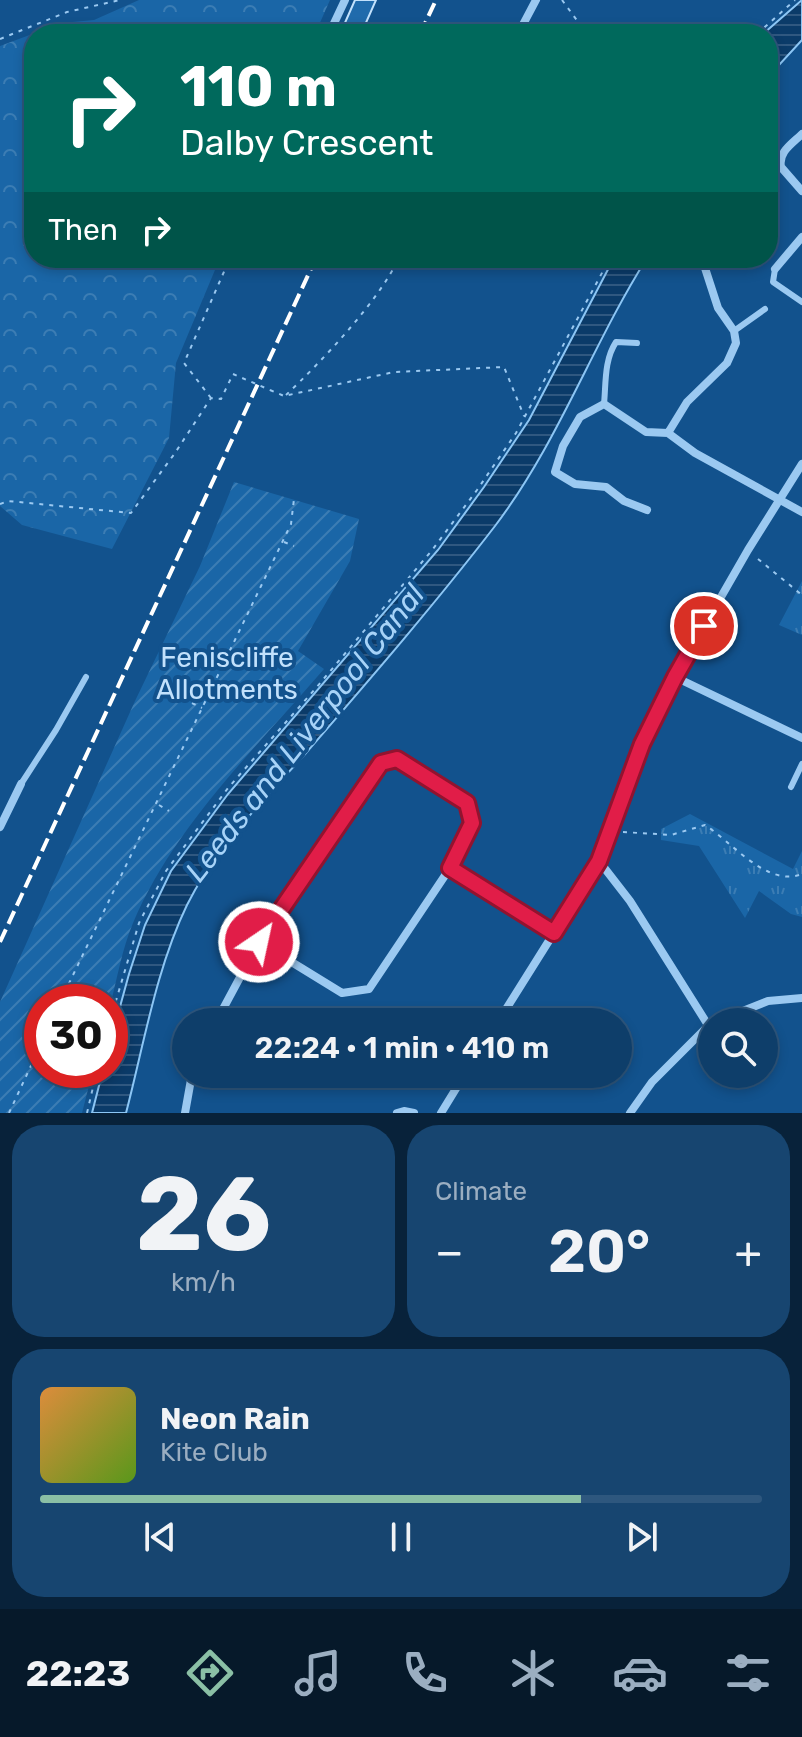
<!DOCTYPE html>
<html lang="en">
<head>
<meta charset="utf-8">
<style>
	body { margin:0; font-family:Rubik,sans-serif; background:#174570; color:#f1f3f6; height:100vh; display:flex; flex-direction:column; font-size:30px; white-space:nowrap }
	* { box-sizing:border-box; margin:0 }
	p { font-size:26px; color:#9baec1 }
	.icon { flex:none; width:44px; height:44px; fill:none; stroke:currentColor; stroke-width:2; stroke-linecap:round; stroke-linejoin:round }
	.map { position:relative; height:1113px; overflow:hidden }
	.side { display:flex; flex-direction:column; gap:12px; padding:12px; background:#08223a; flex:1 }
	.side>* { flex:none }
	.hud { position:absolute; left:24px; top:24px; width:754px; height:244px; border-radius:32px; box-shadow:0 4px 12px #0003,0 0 0 2px #2e577e; background:#00695c; color:#fff; overflow:hidden }
	.controls { position:absolute; left:698px; top:1008px; display:grid; gap:16px }
	.controls a { display:grid; place-items:center; width:80px; height:80px; border-radius:50%; background:#0e3e6a; box-shadow:0 4px 12px #0003,0 0 0 2px #2e577e; font-size:40px }
	.speed { position:absolute; left:24px; top:984px; display:flex; gap:16px; font-size:40px; font-weight:700; text-align:center }
	.speed>* { display:grid; place-content:center; width:104px; height:104px; border-radius:50%; background:#0e3e6a; box-shadow:0 4px 12px #0003,0 0 0 2px #2e577e; line-height:1 }
	.speed .limit { border:12px solid #d22; background:#fff; color:#111 }
	.pin { position:absolute; display:grid; place-items:center; width:68px; height:68px; color:#fff; margin:-34px; border:4px solid #fff; border-radius:50%; box-shadow:0 2px 8px #0007 }
	.me { position:absolute; width:88px; margin:-44px; rotate:34deg; stroke-linejoin:round; filter:drop-shadow(0 0 6px #0008) }
	.turn { display:flex; align-items:center; gap:28px; height:168px; padding:0 24px; font-size:36px }
	.turn .icon { width:104px; height:104px; stroke-width:2.5 }
	.turn b { display:block; font-size:56px; line-height:68px }
	.then { display:flex; align-items:center; height:76px; padding:0 24px; background:#0003; gap:16px; font-size:30px }
	.big { font-size:60px; font-weight:600; line-height:1.1 }
	.side .card { flex:1; display:flex; flex-direction:column; justify-content:center; gap:12px; min-width:0; padding:0 28px; border-radius:32px; background:#174570 }
	.side .dial { align-items:center; gap:0 }
	.dial b { font-size:104px; line-height:1 }
	.song { display:flex; align-items:center; gap:24px }
	.cover { width:96px; height:96px; border-radius:12px; background:linear-gradient(135deg,hsl(30 70% 55%),hsl(90 70% 35%)) }
	.played { height:8px; border-radius:4px; background:linear-gradient(90deg,#8abfa5 75%,#2e577e 75%) }
	.keys { display:flex; justify-content:space-around; direction:ltr }
	.heat { display:flex; justify-content:space-between; align-items:center; font-size:44px; direction:ltr }
	.side .tiles { flex:1; display:grid; gap:12px; grid-template-columns:1fr 1fr }
	.card:last-child { grid-column:span 2 }
	.trip { position:absolute; left:172px; top:1008px; width:460px; height:80px; border-radius:40px; background:#0e3e6a; box-shadow:0 4px 12px #0003,0 0 0 2px #2e577e; font-weight:600; line-height:80px; text-align:center }
	.tabs { display:flex; height:128px; justify-content:space-around; align-items:center; background:#06192a; color:#9baec1 }
	.tabs .icon { width:56px; height:56px }
	.tabs .current { color:#8abfa5 }
	.tabs b { font-size:36px; color:#f1f3f6 }
	.map>svg:first-child { display:block }
	.grass { fill:url(#grass-tufts) }
	.park { fill:url(#park-crowns) }
	.garden { fill:url(#garden-furrows) }
	.water { fill:url(#water-rules); stroke:#8cc6f5; stroke-width:2 }
	.building { fill:#206bac; stroke:#c2e1fc; stroke-width:2 }
	.lines { fill:none; stroke-linecap:round; stroke-linejoin:round }
	.path { stroke:#9bc9f1; stroke-width:2; stroke-dasharray:4 6; stroke-linecap:butt }
	.lane { stroke:#9bc9f1; stroke-width:6 }
	.street { stroke:#9bc9f1; stroke-width:8 }
	.rail { stroke:#fff; stroke-width:4; stroke-dasharray:14 6; stroke-linecap:butt }
	.path-bridge { stroke:#9bc9f1; stroke-width:2; stroke-dasharray:4 6; stroke-linecap:butt }
	.route-casing { stroke:#92132f; stroke-width:20 }
	.route { stroke:#e11d48; stroke-width:14 }
	.labels { text-anchor:middle; stroke-width:8; stroke-linejoin:round; paint-order:stroke }
	.park-label { font-size:28px; fill:#c2e1fc; stroke:#12528d }
	.water-label { font-size:30px; font-style:italic; fill:#a7d3f8; stroke:#12528d }
</style>
</head>
<body>
<div class="map">
<svg width="802" height="1113" viewBox="0 0 802 1113">
	<defs>
		<pattern id="grass-tufts" width="24" height="20" patternUnits="userSpaceOnUse" patternTransform="scale(2)"><rect width="24" height="20" fill="#1a66a7"/><path d="M3 7l-1-3M5 7V3M7 7l1-3M15 17l-1-3M17 17v-4M19 17l1-3" fill="none" stroke="#3c7db4"/></pattern>
		<pattern id="park-crowns" width="20" height="18" patternUnits="userSpaceOnUse" patternTransform="scale(2)"><rect width="20" height="18" fill="#1a66a7"/><path d="M2 6a3 3 0 1 1 6 0M12 15a3 3 0 1 1 6 0" fill="none" stroke="#3c7db4"/></pattern>
		<pattern id="garden-furrows" width="10" height="10" patternUnits="userSpaceOnUse" patternTransform="scale(2)"><rect width="10" height="10" fill="#1a66a7"/><path d="M-1 1l2-2M0 10L10 0M9 11l2-2" fill="none" stroke="#3c7db4"/></pattern>
		<pattern id="water-rules" width="6" height="5" patternUnits="userSpaceOnUse" patternTransform="scale(2)"><rect width="6" height="5" fill="#0b3b69"/><path d="M0 2.5h6" fill="none" stroke="#305880"/></pattern>
	</defs>
	<rect width="100%" height="100%" fill="#12528d"/>
	<!-- grass -->
	<path class="grass" d="M802,581V635L779,625Z
		M690,814L793,869L802,851V917L791,914L759,891L745,918L699,846L661,840V829Z"/>
	<!-- park -->
	<path class="park" d="M139,0H330L315,34H34V258H220L176,363L169,438L112,549L22,525L0,506V46L62,23L94,20Z"/>
	<!-- garden -->
	<path class="garden" d="M234,482L359,519L350,561L298,651L324,669C256,748 174,826 133,923C122,949 117,979 110,1006V1002H42V1070H93L82,1113H0V1002L135,701L200,566Z"/>
	<!-- water -->
	<path class="water" d="M802,0V40L768,77V34H763Z
		M614,258H647C592,345 558,443 495,526C435,604 370,679 306,753C264,800 215,848 187,905C156,969 144,1044 126,1113H92L103,1070H110V1043L129,974L145,925L171,871L228,794L438,550L484,487L529,420Z"/>
	<!-- building -->
	<path class="building" d="M355,0H376L361,34H340Z"/>
	<g class="lines">
		<!-- path -->
		<path class="path" d="M562,0L587,34
			M757,34L795,0
			M0,39L67,12L120,0
			M270,390L284,396L394,372L504,367L524,416
			M286,395C322,361 378,302 399,258
			M211,398L184,363L230,258
			M0,504L8,501L131,513L175,453L211,398L221,399L233,374
			M284,542L294,546
			M758,559L802,595
			M192,703L202,708
			M159,805L169,811
			M623,832L671,835L705,825C731,841 767,888 802,874
			M60,1002L291,524L294,499
			M110,1021L139,923L166,871L228,788L316,688L433,549L477,490L516,433L610,258
			M9,1113L42,1042
			M87,1113L97,1070"/>
		<!-- lane -->
		<path class="lane" d="M775,269L773,282L802,302
			M734,331L765,309
			M604,404C606,384 604,360 616,342L637,343
			M21,784L56,730L86,677
			M791,787L802,764"/>
		<!-- street -->
		<path class="street" d="M329,34L345,0
			M518,34L536,0
			M802,134C792,144 778,152 781,167L802,191
			M775,269L802,237
			M668,433L687,402L727,363L736,343L734,331L718,308L704,265L696,258
			M647,510L624,501L606,487L575,484L555,472L563,446L580,417L604,404L646,432L668,433L695,453L802,512
			M675,677L802,738
			M0,827L21,784
			M599,861L630,901L708,1025
			M450,868L554,933
			M216,1022L259,942L381,763L397,759L467,803L472,823L450,868L369,989L342,993L259,942
			M498,1022L599,861L642,744L675,677L748,550L802,464
			M715,1022L768,1001L802,998
			M185,1113L192,1074
			M397,1113L404,1111L414,1113
			M441,1113L465,1074
			M630,1113L652,1082L711,1023"/>
		<!-- rail -->
		<path class="rail" d="M420,34L436,0
			M0,942L316,258"/>
		<!-- path-bridge -->
		<path class="path-bridge" d="M233,374L270,390"/>
	</g>
	<g class="lines">
		<defs>
			<path id="route" d="M259,942L381,763L397,759L467,803L472,823L450,868L554,933L599,861L642,744L675,677L704,626"/>
		</defs>
		<!-- route casing -->
		<use href="#route" class="route-casing"/>
		<!-- route -->
		<use href="#route" class="route"/>
	</g>
	<g class="labels">
		<!-- park labels -->
		<g class="park-label">
			<text x="227" y="667">Feniscliffe<tspan x="227" dy="32">Allotments</tspan></text>
		</g>
		<!-- water labels -->
		<g class="water-label">
			<text transform="translate(305 733) rotate(-52)" y="10">Leeds and Liverpool Canal</text>
		</g>
	</g>
</svg>
<div class="controls">
<a><svg class="icon" aria-label="search" viewBox="0 0 24 24"><circle cx="10" cy="10" r="6"/><path d="M15 15l6 6"/></svg></a>
</div>
<div class="speed"><div class="limit">30</div></div>
<div class="pin" style="left:704px;top:626px;background:#d93025"><svg class="icon" aria-label="arrive" viewBox="0 0 24 24"><path d="M6 21V4h12l-3 4 3 4H6"/></svg></div>
<svg class="me" style="left:259px;top:942px" viewBox="-20 -20 40 40"><circle r="17" fill="#e11d48" stroke="#fff" stroke-width="3"/><path d="M0-11L8 9 0 5-8 9z" fill="#fff"/></svg>
<div class="trip">22:24 · 1 min · 410 m</div>
<div class="hud">
<div class="turn"><svg class="icon" aria-label="right" viewBox="0 0 24 24"><path d="M7 20v-9h11M14 6l5 5-5 5"/></svg><div><b>110 m</b>Dalby Crescent</div></div>
<div class="then">Then<svg class="icon" aria-label="right" viewBox="0 0 24 24"><path d="M7 20v-9h11M14 6l5 5-5 5"/></svg></div>
</div>
</div>
<section class="side">
<div class="tiles">
<div class="card dial"><b>26</b><p>km/h</p></div>
<div class="card"><p>Climate</p>
<div class="heat"><a>−</a><b class="big">20°</b><a>+</a></div>
</div>
<div class="card">
<div class="song"><i class="cover"></i><div><b>Neon Rain</b><p>Kite Club</p></div></div>
<div class="played"></div>
<div class="keys"><svg class="icon" aria-label="previous" viewBox="0 0 24 24"><path d="M18 5L8 12l10 7zM5 5v14"/></svg><svg class="icon" aria-label="pause" viewBox="0 0 24 24"><path d="M8 5v14M16 5v14"/></svg><svg class="icon" aria-label="next" viewBox="0 0 24 24"><path d="M6 5l10 7-10 7zM19 5v14"/></svg></div>
</div>
</div>
</section>
<nav class="tabs">
<b>22:23</b>
<svg class="icon current" aria-label="directions" viewBox="0 0 24 24"><path d="M12 3l9 9-9 9-9-9zM9 14v-3h6M13 9l2 2-2 2"/></svg>
<svg class="icon" aria-label="music" viewBox="0 0 24 24"><path d="M9 18V5l10-2v13"/><circle cx="6" cy="18" r="3"/><circle cx="16" cy="16" r="3"/></svg>
<svg class="icon" aria-label="phone" viewBox="0 0 24 24"><path d="M5 4h4l2 5-3 2q2 4 5 5l2-3 5 2v4C11 20 4 13 5 4z"/></svg>
<svg class="icon" aria-label="climate" viewBox="0 0 24 24"><path d="M12 3v18M4 7l16 10M4 17L20 7"/></svg>
<svg class="icon" aria-label="car" viewBox="0 0 24 24"><path d="M5 17H2v-5l4-1 3-4h7l3 4 3 1v5h-3M9 17h6M6 11h13"/><circle cx="7" cy="17" r="2"/><circle cx="17" cy="17" r="2"/></svg>
<svg class="icon" aria-label="filters" viewBox="0 0 24 24"><path d="M4 7h16M4 17h16"/><circle cx="9" cy="7" r="2"/><circle cx="15" cy="17" r="2"/></svg>
</nav>
</body>
</html>
